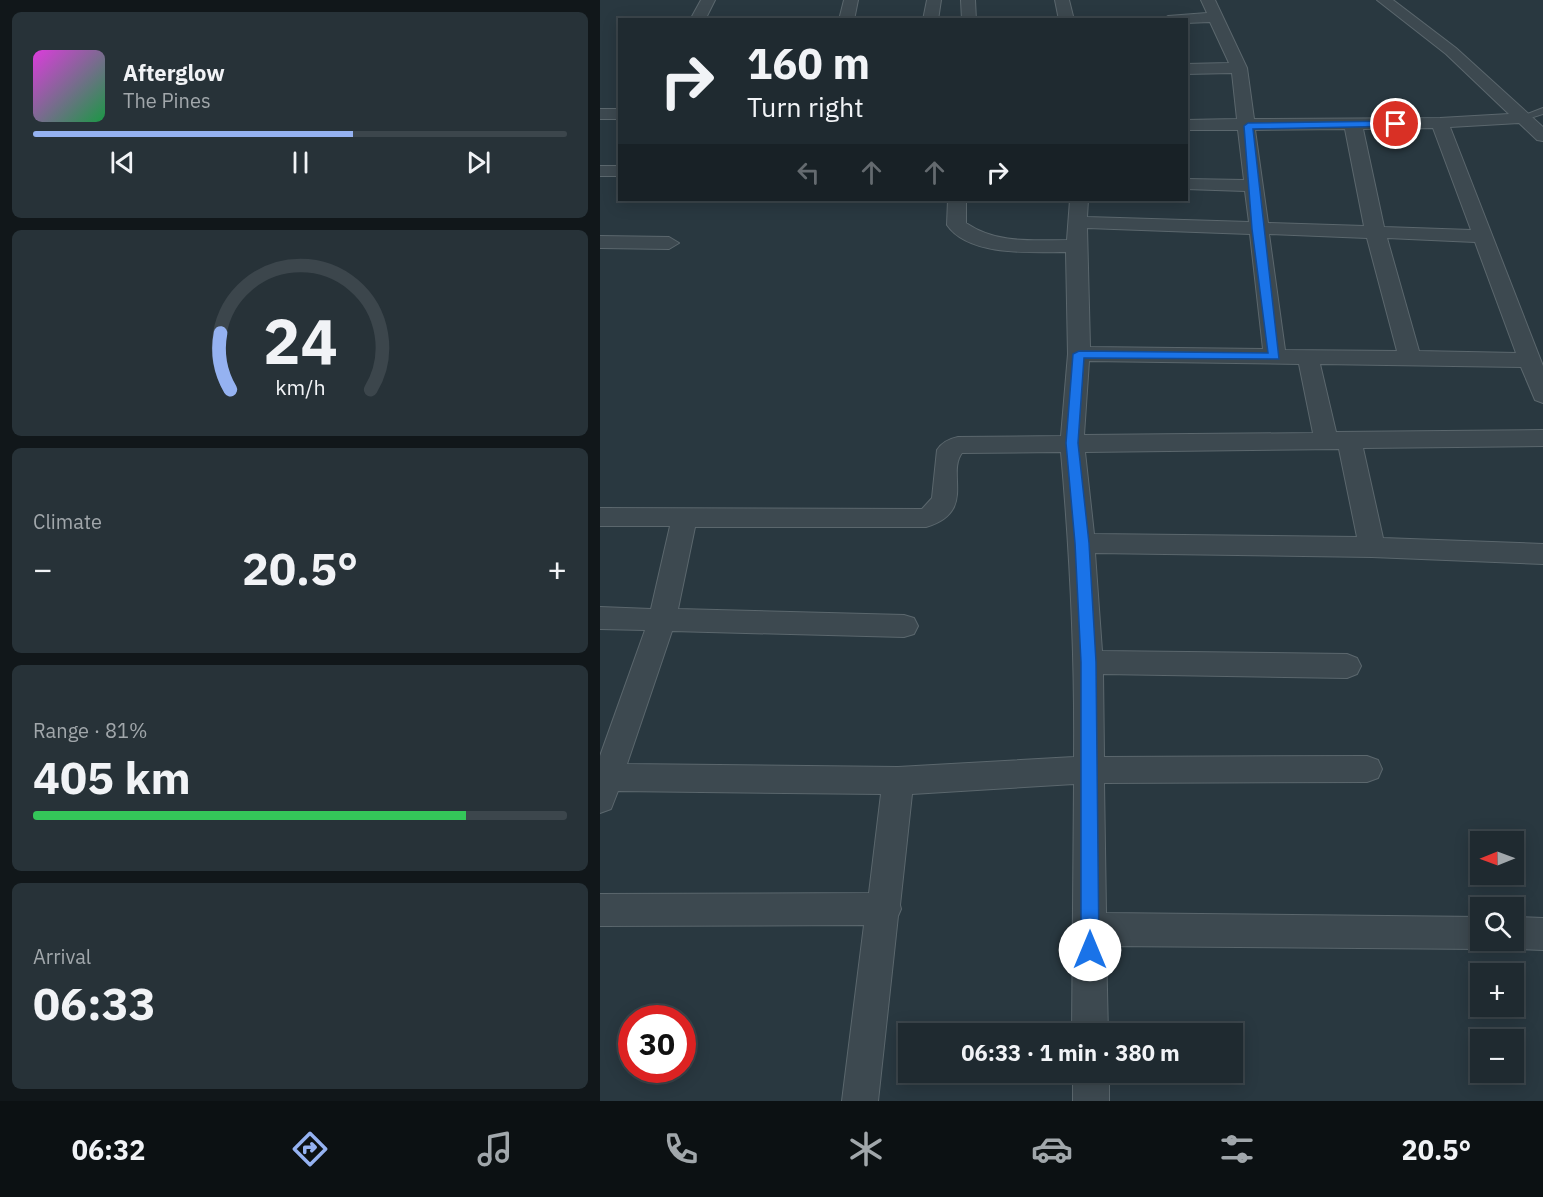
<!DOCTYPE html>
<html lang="en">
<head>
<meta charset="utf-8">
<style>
	body { margin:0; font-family:"IBM Plex Sans",sans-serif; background:#273238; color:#f1f3f6; height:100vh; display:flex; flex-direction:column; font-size:22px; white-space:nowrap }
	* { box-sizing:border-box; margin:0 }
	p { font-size:20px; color:#a1a7ab }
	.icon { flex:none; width:33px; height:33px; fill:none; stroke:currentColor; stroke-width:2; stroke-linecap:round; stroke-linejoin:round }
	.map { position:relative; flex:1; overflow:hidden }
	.details { display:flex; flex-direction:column; gap:12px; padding:12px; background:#11171a; width:600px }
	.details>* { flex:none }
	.banner { position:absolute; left:18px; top:18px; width:570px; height:183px; border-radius:0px; box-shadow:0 3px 15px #0003,0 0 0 2px #3c464c; background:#1f2a30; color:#f1f3f6; overflow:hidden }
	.needle { width:39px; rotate:269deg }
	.tools { position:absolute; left:870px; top:831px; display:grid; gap:12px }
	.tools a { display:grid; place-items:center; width:54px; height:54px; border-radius:0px; background:#1f2a30; box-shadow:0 3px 15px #0003,0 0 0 2px #3c464c; font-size:30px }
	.speed { position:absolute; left:18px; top:1005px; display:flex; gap:12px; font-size:30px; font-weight:700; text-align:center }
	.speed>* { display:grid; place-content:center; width:78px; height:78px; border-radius:50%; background:#1f2a30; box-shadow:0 3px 15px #0003,0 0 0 2px #3c464c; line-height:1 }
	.speed .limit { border:9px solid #d22; background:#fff; color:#111 }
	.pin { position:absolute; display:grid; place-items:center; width:51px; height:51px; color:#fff; margin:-26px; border:3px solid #fff; border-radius:50%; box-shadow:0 2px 6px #0007 }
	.me { position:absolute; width:66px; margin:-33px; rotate:0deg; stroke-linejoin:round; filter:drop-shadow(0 0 4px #0008) }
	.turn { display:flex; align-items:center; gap:21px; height:126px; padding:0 30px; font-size:27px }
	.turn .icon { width:78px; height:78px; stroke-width:2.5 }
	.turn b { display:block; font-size:42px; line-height:51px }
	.lanes { display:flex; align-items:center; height:57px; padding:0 30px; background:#0003; justify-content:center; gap:30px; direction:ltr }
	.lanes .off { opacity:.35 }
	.big { font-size:45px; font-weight:700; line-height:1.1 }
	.details .widget { flex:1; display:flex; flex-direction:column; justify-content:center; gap:9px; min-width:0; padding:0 21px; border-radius:9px; background:#273238 }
	.details .dial { align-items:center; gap:0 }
	.dial svg { height:156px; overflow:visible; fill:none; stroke:#3c464c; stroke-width:7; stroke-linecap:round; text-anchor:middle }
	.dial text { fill:#f1f3f6; stroke:none }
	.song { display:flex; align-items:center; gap:18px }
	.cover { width:72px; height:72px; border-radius:9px; background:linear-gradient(135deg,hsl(300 70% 55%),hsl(140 70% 35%)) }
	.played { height:6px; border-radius:3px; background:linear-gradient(90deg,#95b2f1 60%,#3c464c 60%) }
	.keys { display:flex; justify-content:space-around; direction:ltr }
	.heat { display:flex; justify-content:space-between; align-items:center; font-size:33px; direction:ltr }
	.charge { height:9px; border-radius:4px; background:linear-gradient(90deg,#34c759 81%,#3c464c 0) }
	.trip { position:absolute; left:298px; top:1023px; width:345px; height:60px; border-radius:0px; background:#1f2a30; box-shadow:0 3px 15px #0003,0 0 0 2px #3c464c; font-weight:700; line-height:60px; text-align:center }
	.dock { display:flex; height:96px; justify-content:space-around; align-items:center; background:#0c1113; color:#a1a7ab }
	.dock .icon { width:42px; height:42px }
	.dock .current { color:#95b2f1 }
	.dock b { font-size:27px; color:#f1f3f6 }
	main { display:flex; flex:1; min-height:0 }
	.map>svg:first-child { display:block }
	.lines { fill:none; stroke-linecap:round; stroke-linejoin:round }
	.lane-casing { stroke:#5b676d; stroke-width:2 }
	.street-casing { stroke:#5b676d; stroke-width:2 }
	.lane { fill:#3d4950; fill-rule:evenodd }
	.street { fill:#3d4950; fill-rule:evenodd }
	.route { fill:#1a73e8; stroke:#114b97; stroke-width:1.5 }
</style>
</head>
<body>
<main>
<section class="details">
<div class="widget">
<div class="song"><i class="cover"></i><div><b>Afterglow</b><p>The Pines</p></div></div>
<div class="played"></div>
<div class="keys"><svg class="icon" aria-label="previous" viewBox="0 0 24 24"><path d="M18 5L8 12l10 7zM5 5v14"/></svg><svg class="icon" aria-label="pause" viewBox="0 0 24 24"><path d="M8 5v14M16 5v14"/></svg><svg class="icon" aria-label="next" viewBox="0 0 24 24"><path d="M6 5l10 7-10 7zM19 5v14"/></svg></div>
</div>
<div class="widget dial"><svg viewBox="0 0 100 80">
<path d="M14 69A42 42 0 1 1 86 69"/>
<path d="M14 69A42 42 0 0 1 9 40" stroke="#95b2f1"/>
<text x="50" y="56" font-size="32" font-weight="700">24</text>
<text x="50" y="72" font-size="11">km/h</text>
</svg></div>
<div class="widget"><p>Climate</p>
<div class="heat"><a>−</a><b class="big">20.5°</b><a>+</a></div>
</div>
<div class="widget"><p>Range · 81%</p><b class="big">405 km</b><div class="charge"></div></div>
<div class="widget"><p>Arrival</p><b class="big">06:33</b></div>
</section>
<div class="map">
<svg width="943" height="1101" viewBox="0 0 943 1101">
	<rect width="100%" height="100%" fill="#293840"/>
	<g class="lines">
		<defs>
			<path id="lane" d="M943,108V114L921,121L917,118Z"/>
			<path id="street" d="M101,0H115L105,20H90Z
				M244,0H258L254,20H239Z
				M327,0H341L338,20H323Z
				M361,0H375L376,20H362Z
				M455,0H469L474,20H459Z
				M601,0H615L647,68L654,119L840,118L909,114L846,54L777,0H793L856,48L943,127V141L937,140L919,123L850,127L943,366V403L935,400L921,367L720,364L736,432L943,430V446L763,448L783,538L943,544V564L772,557L495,553L502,651L747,654L757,658L761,666L757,674L747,678L503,674L504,757L767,756L778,760L782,769L778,778L767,782L504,783L506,913L880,917V940H893L892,945L880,949L506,946L508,1034H472L474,784L312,794L300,905L301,909L298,916L278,1101H242L264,925L0,926V894L269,893L281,794L18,791L11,809L0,813V756L45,630L0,629V607L51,609L70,526H0V508L322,509L332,498L337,450C342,442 349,439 358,437L461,436L468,354L466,252C433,252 369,257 347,225L348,200H366V223C397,244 431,240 467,240L470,200H488L487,217L649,222L645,191L586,189V179L644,180L638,130H586V120L637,119L632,73L586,74V64L629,63L610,22L586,23V20H561L568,16L607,13ZM833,128L871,230L784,227L763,129ZM745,129L764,226L668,223L655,130ZM487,228L650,234L663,349L490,347ZM669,234L767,238L797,351L685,350ZM787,238L875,242L916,353L819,351ZM489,361L699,364L713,433L484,435ZM739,449L757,537L494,534L485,452ZM461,452C470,554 475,655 474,757L298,767L27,764L72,631L304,637L314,634L318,626L314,618L304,615L78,609L95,527H326C377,512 346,474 362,453Z
				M0,109H20V119H0Z
				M0,166H20V176H0Z
				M0,236L69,237L79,243L69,249L0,248Z
				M914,917L943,918V950L914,949L902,945L901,940H914Z
				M473,1072H509V1101H473Z"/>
		</defs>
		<!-- lane casing -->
		<use href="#lane" class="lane-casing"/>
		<!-- street casing -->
		<use href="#street" class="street-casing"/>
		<!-- lane -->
		<use href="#lane" class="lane"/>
		<!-- street -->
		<use href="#street" class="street"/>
	</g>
	<!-- route -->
	<path class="route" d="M796,121L800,122V126L653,129L679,359L484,358L478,443L489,543L496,662L499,950L496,956L490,958L484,956L481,950V662L475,543L466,443L473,354L479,351L668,353L652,229L644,126L648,123Z"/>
</svg>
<div class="tools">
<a><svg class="needle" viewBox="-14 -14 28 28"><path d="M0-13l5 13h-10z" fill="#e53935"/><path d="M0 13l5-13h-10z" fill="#a1a7ab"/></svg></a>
<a><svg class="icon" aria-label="search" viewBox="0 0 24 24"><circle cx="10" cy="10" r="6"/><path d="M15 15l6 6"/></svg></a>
<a>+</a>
<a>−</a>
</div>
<div class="speed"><div class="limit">30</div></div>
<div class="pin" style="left:796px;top:124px;background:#d93025"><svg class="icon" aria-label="arrive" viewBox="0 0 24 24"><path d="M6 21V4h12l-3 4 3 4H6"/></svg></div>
<svg class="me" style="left:490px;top:950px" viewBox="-20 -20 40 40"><circle r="19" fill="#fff"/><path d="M0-13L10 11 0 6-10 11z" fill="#1a73e8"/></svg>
<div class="trip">06:33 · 1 min · 380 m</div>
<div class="banner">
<div class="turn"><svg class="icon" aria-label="right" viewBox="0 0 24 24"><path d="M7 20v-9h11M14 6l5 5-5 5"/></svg><div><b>160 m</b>Turn right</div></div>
<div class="lanes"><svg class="icon off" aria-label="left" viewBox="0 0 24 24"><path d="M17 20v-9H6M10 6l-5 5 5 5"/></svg><svg class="icon off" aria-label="ahead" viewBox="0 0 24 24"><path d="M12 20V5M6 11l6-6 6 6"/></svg><svg class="icon off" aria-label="ahead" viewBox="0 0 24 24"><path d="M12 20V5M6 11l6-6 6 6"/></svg><svg class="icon" aria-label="right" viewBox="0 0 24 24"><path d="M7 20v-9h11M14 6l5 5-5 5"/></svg></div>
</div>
</div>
</main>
<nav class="dock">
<b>06:32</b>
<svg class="icon current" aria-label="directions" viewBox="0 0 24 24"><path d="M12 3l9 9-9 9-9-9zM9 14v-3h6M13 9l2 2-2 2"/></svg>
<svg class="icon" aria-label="music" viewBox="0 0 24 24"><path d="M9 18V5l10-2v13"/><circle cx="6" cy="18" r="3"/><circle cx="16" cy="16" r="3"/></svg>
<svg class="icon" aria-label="phone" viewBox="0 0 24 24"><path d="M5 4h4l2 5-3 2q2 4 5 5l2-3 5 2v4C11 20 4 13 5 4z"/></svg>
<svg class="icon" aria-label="climate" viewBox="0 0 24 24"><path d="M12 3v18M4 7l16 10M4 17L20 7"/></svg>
<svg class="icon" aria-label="car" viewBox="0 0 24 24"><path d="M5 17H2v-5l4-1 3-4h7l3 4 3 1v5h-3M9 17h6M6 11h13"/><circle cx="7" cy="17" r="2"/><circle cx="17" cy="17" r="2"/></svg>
<svg class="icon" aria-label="filters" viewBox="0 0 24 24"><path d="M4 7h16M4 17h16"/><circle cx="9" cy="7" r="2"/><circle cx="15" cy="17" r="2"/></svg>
<b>20.5°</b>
</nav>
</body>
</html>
